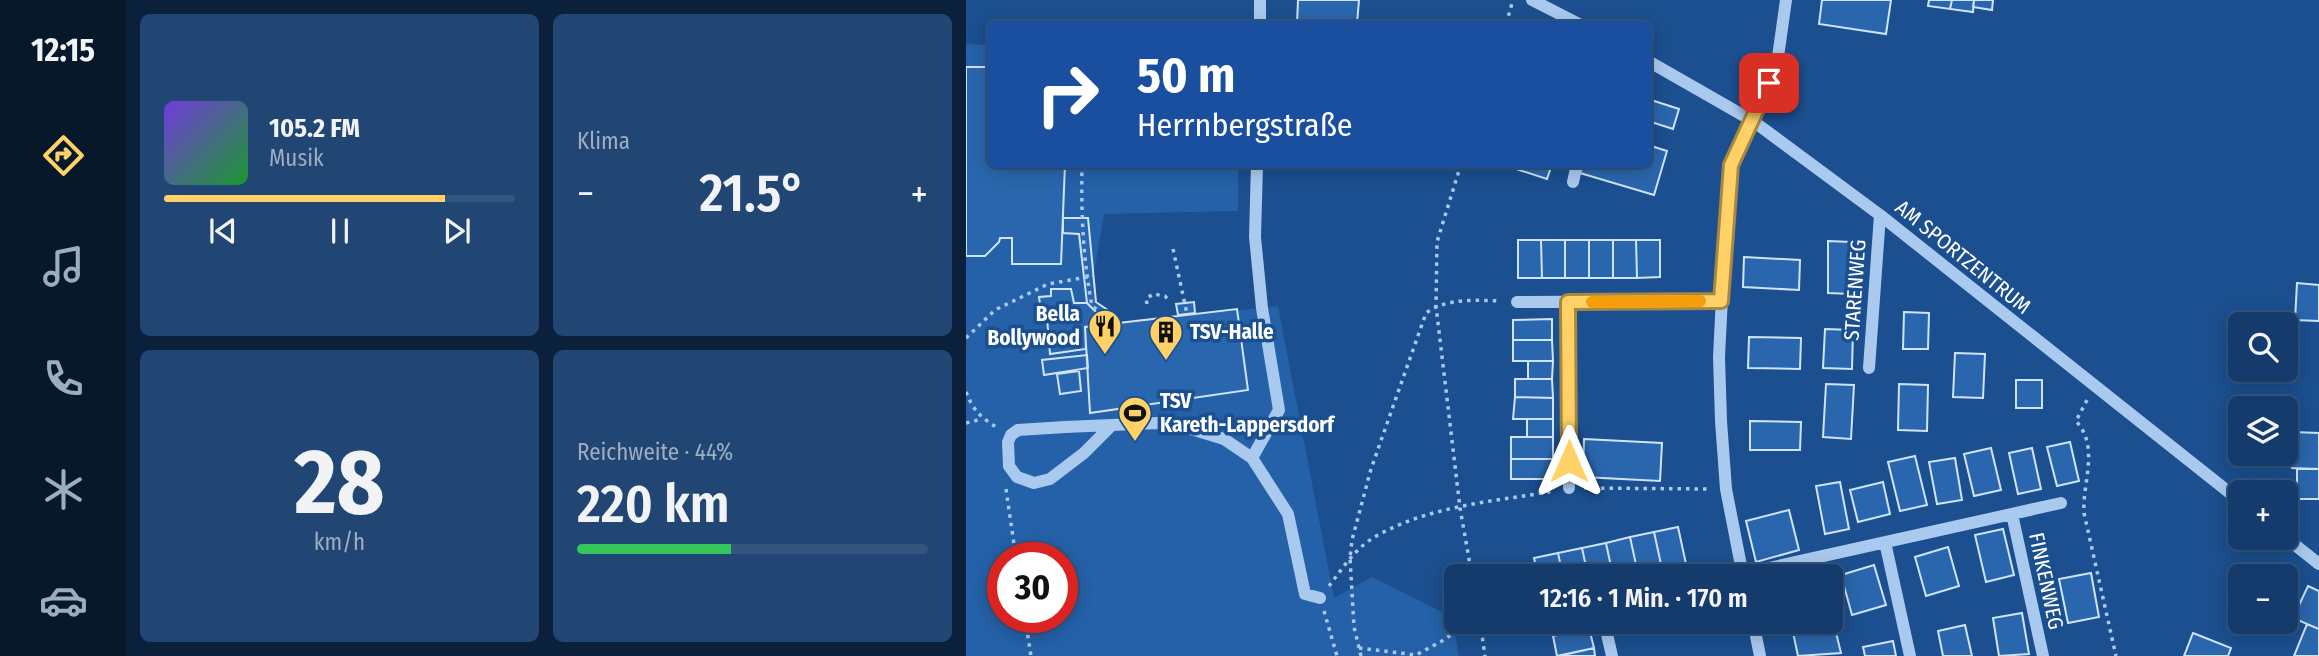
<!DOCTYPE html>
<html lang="de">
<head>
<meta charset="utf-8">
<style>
	body { margin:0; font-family:"Fira Sans Condensed",sans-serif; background:#214673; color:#f1f3f6; height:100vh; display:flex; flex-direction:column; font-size:26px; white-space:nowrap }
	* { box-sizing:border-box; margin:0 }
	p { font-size:23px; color:#9dadc1 }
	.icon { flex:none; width:38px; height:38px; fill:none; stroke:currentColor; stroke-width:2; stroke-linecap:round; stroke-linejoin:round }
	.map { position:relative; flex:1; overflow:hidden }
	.panel { display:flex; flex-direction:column; gap:14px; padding:14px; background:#0b203b; width:840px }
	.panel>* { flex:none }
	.top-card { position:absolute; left:21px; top:21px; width:665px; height:147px; border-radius:10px; box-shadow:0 4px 18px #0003,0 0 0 2px #33557e; background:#1a4fa0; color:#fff; overflow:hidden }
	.buttons { position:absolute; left:1262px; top:312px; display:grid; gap:14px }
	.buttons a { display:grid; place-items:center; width:70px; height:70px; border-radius:10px; background:#143b6b; box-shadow:0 4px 18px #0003,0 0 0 2px #33557e; font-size:35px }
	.speed { position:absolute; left:21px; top:542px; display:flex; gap:14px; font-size:35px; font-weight:700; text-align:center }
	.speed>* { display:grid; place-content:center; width:91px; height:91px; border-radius:50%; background:#143b6b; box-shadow:0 4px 18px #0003,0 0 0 2px #33557e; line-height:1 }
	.speed .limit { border:10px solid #d22; background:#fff; color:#111 }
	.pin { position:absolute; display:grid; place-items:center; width:60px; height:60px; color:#fff; margin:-30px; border-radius:14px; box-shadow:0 4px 10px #0006 }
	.me { position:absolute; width:77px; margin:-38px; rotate:0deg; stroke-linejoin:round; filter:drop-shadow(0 0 5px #0008) }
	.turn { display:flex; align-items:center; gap:24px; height:147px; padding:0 35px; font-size:32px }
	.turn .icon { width:91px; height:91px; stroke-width:2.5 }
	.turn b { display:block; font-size:49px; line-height:60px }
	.big { font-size:52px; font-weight:600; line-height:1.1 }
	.panel .card { flex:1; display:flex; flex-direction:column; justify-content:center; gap:10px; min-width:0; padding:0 24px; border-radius:10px; background:#214673 }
	.panel .dial { align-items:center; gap:0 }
	.dial b { font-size:91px; line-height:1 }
	.song { display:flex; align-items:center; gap:21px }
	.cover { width:84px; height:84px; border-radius:10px; background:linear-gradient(135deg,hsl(260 70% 55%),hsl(130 70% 35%)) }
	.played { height:7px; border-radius:4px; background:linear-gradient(90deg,#ffd166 80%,#33557e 80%) }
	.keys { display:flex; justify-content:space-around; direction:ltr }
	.heat { display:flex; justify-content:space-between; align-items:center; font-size:38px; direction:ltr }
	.charge { height:10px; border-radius:5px; background:linear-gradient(90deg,#34c759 44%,#33557e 0) }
	.panel .tiles { flex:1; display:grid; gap:14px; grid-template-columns:repeat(2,1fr) }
	.trip { position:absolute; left:478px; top:564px; width:399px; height:70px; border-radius:10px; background:#143b6b; box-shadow:0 4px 18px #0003,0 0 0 2px #33557e; font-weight:600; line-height:70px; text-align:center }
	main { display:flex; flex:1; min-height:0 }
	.tab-bar { display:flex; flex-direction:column; width:126px; justify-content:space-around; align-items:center; background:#08182b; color:#9dadc1 }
	.tab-bar .icon { width:49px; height:49px }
	.tab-bar .selected { color:#ffd166 }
	.tab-bar b { font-size:32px; color:#f1f3f6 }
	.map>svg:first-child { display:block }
	.green { fill:#2461a8; fill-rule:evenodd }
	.building { fill:#2a66ad; stroke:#cfe3fa; stroke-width:2 }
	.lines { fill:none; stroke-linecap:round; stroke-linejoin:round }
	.path { stroke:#a9c9ee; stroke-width:3.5; stroke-dasharray:3.5 5; stroke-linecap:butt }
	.minor { stroke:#a9c9ee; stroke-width:12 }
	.route-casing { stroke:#a68842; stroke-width:18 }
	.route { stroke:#ffd166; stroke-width:12 }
	.slow { stroke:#f59e0b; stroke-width:12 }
	.labels { text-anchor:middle; stroke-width:7; stroke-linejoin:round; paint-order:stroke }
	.street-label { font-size:21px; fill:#fff; stroke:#1b4f8f }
	.poi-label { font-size:21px; font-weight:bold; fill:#fff; stroke:#1b4f8f; text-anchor:start }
</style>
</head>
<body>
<main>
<nav class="tab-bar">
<b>12:15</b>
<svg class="icon selected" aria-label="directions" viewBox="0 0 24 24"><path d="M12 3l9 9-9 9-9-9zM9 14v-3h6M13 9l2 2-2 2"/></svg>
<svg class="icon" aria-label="music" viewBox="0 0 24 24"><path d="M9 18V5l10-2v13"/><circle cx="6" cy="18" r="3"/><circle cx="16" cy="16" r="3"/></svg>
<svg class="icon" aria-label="phone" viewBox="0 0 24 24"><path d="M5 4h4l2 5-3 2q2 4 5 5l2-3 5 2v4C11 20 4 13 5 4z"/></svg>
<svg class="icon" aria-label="climate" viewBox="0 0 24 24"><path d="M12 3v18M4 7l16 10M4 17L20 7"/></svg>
<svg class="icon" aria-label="car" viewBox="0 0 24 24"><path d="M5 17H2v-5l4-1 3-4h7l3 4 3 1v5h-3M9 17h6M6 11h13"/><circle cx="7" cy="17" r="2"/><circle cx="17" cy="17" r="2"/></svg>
</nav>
<section class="panel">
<div class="tiles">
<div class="card">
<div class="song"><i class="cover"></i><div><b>105.2 FM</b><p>Musik</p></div></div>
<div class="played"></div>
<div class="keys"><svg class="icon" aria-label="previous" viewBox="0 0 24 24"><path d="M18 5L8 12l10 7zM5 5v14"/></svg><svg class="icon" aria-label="pause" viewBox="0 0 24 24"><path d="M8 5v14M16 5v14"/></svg><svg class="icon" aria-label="next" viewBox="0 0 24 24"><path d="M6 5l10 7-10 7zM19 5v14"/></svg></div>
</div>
<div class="card"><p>Klima</p>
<div class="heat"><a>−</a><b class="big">21.5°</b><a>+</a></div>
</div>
<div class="card dial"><b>28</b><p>km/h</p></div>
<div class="card"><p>Reichweite · 44%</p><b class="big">220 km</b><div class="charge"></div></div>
</div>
</section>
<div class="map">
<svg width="1353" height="656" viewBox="0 0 1353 656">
	<rect width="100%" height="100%" fill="#1b4f8f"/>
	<!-- green -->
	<path class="green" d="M0,44L24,45V164L272,165V211L138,214L119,327L312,306L368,598L406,577L486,617L493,656H0ZM37,558H96V618H37Z"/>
	<!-- building -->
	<path class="building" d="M332,0H393L391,24H331Z
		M856,0H925L920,34L853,24Z
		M963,0H986L984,9L962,6Z
		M986,0H1008L1007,12L984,9Z
		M1008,0H1027L1026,10L1007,7Z
		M0,67H24V164H99L95,264H46V238H34L33,242L19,256H0Z
		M682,99L713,109L707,129L682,121Z
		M682,145L701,151L688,195L614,173L616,164H682Z
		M544,164H586L581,179L544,167Z
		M97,218H122L130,302L149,315L150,324L135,326L137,319L121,303L113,234L97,233Z
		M552,240H575L576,278H552Z
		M575,240H599V278H576Z
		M599,240H623V278H599Z
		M623,240H647V278H623Z
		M647,240H670L671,278H647Z
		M670,240H694V277L671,278Z
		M862,241L885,242V294L862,293Z
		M778,257L834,260L833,290L777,287Z
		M1331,283L1353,285V321L1329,320Z
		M85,289H105L108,303H121L137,319L135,326L119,327L120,349L84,354L81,318L76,319L73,297L85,296Z
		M228,302L229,313L212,315L210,304Z
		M271,309L282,390L124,413L119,327Z
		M938,312L963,313L962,349H937Z
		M586,319V340H547V320Z
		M859,329L887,330L886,369L857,368Z
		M783,337L835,338L834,369L782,368Z
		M547,340H586L587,361H547Z
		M989,353L1019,354L1017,398L987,397Z
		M121,355L122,368L78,375L76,360Z
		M562,361H587L586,379H562Z
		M113,371L115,391L94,394L91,374Z
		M549,379H586L587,398L549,397Z
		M1050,380H1076V408H1050Z
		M860,384L888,385L885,439L857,437Z
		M933,384L962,385L961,431L932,430Z
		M549,397L587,398V419H547Z
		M561,419H587V437H561Z
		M784,421L835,422L834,450H784Z
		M1327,432L1353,433V469L1326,468Z
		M545,437H587V459H545Z
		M618,439L696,443L694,481L617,477Z
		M1104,442L1113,481L1091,486L1081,447Z
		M1025,448L1035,490L1008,496L998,454Z
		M1066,448L1075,489L1052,494L1043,453Z
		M949,456L961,505L934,511L922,462Z
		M989,458L996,500L971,504L963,462Z
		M545,459H587V479H545Z
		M1331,469H1353V499H1331Z
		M874,482L883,529L859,534L850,486Z
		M917,482L924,514L892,522L884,490Z
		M823,510L833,550L790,562L780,521Z
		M712,527L720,564L696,569L688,532Z
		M1037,529L1048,575L1020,582L1009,535Z
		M688,532L696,569L672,574L664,537Z
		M664,537L672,574L647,576L640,543Z
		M640,543L647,576H622L616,548Z
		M982,547L993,586L960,596L949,557Z
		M616,548L622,576H597L592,553Z
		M592,553L597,576H572L568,558Z
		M908,565L920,605L886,615L875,575Z
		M1125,573L1133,617L1102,623L1093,579Z
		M1342,586L1353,591V629L1327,618Z
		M864,608L875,653L832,656L825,623L864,621Z
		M1056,613L1063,654L1033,656L1027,618Z
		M1341,624L1353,629V656H1328Z
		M999,625L1006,656H977L972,631Z
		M623,628L628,648L591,656L587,636Z
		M1227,633L1265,648L1262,656H1218Z
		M927,641L930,656H899L897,647Z
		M628,648L629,656H593Z"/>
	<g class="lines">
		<!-- path -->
		<path class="path" d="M540,24L547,0
			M116,164C115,213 117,259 126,306L141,317L142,325
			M495,164L471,242L470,306L494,508L506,576
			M207,249L221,314
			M181,304L180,299L187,294L199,296L204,302
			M0,338L29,310L82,284L127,276
			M0,392C7,410 15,418 32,428
			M1121,400L1110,421C1134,447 1116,483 1118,513L1150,656
			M0,423L16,419
			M618,488L743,489
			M40,489L50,558
			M363,586C376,569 388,550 407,538C460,506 530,501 589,491
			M358,611L371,656
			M59,618L65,656
			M514,621L519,656
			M393,648L450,655L476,641L505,621
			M395,656L388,627L384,558L386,540L405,469L460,313C480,298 510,300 535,301"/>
		<!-- minor -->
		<path class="minor" d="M566,0L613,24
			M294,24V0
			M682,61L787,121L914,215L1274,501
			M291,164L289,237L296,308L313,410L286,458L322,514L339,594L354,598
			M607,182L611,164
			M551,302L755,301
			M602,302L603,488
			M903,368L914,215
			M146,425L118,453L84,479L68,483L51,477L43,466L42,442L45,435L52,430L99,427L146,425L192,423L225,429L258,439L286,458
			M1046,514L1077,656
			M1319,537L1353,564
			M919,542L944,656
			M767,576L1095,503
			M777,576L760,489L755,421L753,357L761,198L765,165L774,142L787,121L811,64L820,0
			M638,621L646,656
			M787,621L794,656"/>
	</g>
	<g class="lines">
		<defs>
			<path id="route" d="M603,461L602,302L755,301L765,165L803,83"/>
		</defs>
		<!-- route casing -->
		<use href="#route" class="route-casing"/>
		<!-- route -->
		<use href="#route" class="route"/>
		<!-- slow -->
		<path class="slow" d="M626,302L734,301"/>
	</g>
	<!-- icons -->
	<defs>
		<symbol id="restaurant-pin" viewBox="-11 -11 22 30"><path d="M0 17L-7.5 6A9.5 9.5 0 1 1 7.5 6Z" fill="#ffd166" stroke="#1b4f8f"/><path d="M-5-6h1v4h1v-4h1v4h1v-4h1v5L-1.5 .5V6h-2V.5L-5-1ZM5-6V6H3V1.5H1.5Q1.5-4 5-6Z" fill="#111"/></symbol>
		<symbol id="building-pin" viewBox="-11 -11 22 30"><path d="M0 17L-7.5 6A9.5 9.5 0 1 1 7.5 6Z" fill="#ffd166" stroke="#1b4f8f"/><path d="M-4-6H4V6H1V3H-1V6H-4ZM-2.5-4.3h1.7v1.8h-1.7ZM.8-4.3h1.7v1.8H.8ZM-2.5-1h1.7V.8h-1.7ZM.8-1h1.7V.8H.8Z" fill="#111"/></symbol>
		<symbol id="stadium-pin" viewBox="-11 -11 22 30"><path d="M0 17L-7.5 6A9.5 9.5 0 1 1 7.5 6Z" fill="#ffd166" stroke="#1b4f8f"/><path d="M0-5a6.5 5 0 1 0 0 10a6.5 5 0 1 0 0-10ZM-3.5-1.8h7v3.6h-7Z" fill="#111"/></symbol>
	</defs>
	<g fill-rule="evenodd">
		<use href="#restaurant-pin" x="120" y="307" width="38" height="52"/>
		<use href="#building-pin" x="181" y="313" width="38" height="52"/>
		<use href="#stadium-pin" x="150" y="394" width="38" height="52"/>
	</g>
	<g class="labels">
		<!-- street labels -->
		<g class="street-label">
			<text transform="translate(997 257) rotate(39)" y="7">AM SPORTZENTRUM</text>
			<text transform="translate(889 290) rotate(-86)" y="7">STARENWEG</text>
			<text transform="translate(1080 581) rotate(78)" y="7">FINKENWEG</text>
		</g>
		<!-- poi labels -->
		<g class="poi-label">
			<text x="114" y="321" text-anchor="end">Bella<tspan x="114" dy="24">Bollywood</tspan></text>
			<text x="224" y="339">TSV-Halle</text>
			<text x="194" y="408">TSV<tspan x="194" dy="24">Kareth-Lappersdorf</tspan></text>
		</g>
	</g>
</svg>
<div class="buttons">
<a><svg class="icon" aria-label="search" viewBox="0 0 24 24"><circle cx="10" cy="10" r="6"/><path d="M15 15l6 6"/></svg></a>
<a><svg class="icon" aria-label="layers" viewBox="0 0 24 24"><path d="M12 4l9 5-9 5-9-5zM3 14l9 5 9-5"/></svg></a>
<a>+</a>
<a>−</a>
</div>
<div class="speed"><div class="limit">30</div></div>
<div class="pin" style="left:803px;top:83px;background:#d93025"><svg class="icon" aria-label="arrive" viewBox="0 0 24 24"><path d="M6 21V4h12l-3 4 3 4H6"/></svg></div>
<svg class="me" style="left:603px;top:461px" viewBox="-20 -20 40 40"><path d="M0-17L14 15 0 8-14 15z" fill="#ffd166" stroke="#fff" stroke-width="4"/></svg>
<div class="trip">12:16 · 1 Min. · 170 m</div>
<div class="top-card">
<div class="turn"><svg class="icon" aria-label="right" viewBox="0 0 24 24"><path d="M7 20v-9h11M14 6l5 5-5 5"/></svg><div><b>50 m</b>Herrnbergstraße</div></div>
</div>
</div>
</main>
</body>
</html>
